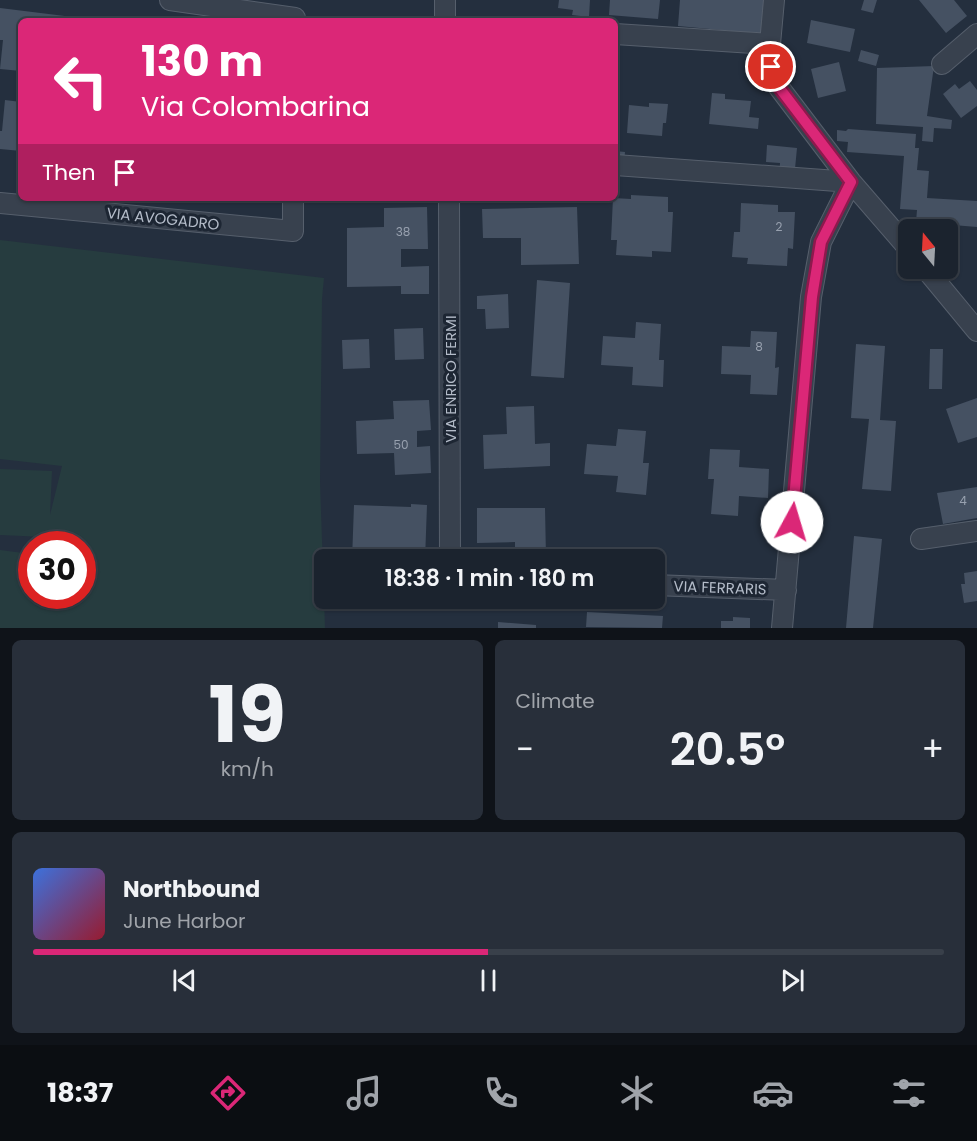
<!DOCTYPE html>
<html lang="en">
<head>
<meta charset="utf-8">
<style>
	body { margin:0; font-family:Poppins,sans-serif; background:#282f3a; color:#f1f3f6; height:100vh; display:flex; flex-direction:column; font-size:22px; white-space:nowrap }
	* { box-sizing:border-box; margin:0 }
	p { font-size:20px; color:#a0a4aa }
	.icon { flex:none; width:33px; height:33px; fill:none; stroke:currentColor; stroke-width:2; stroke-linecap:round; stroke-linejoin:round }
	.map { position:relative; height:628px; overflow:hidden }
	.side { display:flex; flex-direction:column; gap:12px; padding:12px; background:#0f1319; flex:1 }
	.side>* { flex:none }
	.top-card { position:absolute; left:18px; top:18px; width:600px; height:183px; border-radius:9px; box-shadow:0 2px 4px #0004,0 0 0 2px #39404a; background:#db2777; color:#fff; overflow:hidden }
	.needle { width:39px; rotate:342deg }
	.tools { position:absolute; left:898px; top:219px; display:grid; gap:12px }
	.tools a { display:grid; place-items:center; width:60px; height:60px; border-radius:9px; background:#1b232e; box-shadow:0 2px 4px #0004,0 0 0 2px #39404a; font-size:30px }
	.speed { position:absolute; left:18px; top:531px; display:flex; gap:12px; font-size:30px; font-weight:700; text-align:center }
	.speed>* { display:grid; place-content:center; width:78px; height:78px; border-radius:50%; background:#1b232e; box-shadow:0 2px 4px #0004,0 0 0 2px #39404a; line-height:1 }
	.speed .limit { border:9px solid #d22; background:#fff; color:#111 }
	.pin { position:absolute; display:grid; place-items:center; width:51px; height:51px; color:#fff; margin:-26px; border:3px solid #fff; border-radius:50%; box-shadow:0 2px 6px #0007 }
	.me { position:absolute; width:66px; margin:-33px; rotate:6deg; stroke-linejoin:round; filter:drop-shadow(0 0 4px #0008) }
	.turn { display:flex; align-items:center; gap:21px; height:126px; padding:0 24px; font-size:27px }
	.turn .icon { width:78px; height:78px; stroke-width:2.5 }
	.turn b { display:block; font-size:42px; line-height:51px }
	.then { display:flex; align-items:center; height:57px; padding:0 24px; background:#0003; gap:12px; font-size:22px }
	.big { font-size:45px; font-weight:600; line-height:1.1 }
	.side .widget { flex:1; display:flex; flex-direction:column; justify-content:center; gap:9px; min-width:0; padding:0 21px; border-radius:9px; background:#282f3a }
	.side .dial { align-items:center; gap:0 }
	.dial b { font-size:78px; line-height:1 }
	.song { display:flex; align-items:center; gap:18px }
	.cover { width:72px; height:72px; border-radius:9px; background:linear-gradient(135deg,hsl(220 70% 55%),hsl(350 70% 35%)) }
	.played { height:6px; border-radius:3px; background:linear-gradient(90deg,#db2777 50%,#39404a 50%) }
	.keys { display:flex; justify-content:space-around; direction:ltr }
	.heat { display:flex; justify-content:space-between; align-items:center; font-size:33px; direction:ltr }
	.side .tiles { flex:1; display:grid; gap:12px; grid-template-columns:1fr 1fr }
	.widget:last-child { grid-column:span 2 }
	.trip { position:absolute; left:314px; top:549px; width:351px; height:60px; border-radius:9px; background:#1b232e; box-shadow:0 2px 4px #0004,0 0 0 2px #39404a; font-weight:600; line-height:60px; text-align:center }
	.menu { display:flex; height:96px; justify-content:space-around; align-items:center; background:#0b0e12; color:#a0a4aa }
	.menu .icon { width:42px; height:42px }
	.menu .current { color:#db2777 }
	.menu b { font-size:27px; color:#f1f3f6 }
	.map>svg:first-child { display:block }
	.green { fill:#263c3f }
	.building { fill:#455162 }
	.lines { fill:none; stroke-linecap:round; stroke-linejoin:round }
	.minor-casing { stroke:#565f6c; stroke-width:22 }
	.minor { stroke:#38414e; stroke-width:20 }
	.route-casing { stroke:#8e194d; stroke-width:15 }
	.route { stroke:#db2777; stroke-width:10 }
	.labels { text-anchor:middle; stroke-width:6; stroke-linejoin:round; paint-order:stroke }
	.number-label { font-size:12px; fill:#98a1af }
	.street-label { font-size:15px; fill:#b4bcc9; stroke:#1d2633 }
</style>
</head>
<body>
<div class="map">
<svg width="977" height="628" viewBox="0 0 977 628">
	<rect width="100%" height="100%" fill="#242f3e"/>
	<!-- green -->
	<path class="green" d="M0,240L324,278L322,299L320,482L325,628H0V550L31,554L32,596H82V544H43L45,537L0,535V469L52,471L50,515L62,466L0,459Z"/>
	<!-- building -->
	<path class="building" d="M559,0H590L589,17L572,15L573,10L558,8Z
		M610,0H660L658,19L609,15Z
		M680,0H766L763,34L678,26Z
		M864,0H877L873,13L861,10Z
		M919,0H954L967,16L946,33Z
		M0,8L89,19V21H21V71L0,69L3,40H0Z
		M811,20L855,29L850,52L807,43Z
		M861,50L879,55L876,66L858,61Z
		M839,62L846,91L818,98L811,69Z
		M934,66L927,116L952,120L951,129L934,128L933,142L922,141L923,127L876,124L877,68Z
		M970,81L977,90V106L961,118L943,94L955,84L959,89Z
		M712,93L725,94V99L751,101L749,117L759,118L758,129L709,124Z
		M5,100L21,102V151L0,149V131H2Z
		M649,103L668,104L666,123H663L662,136L627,133L629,105L649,107Z
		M848,129L916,134L915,148H919L917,170L929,171L927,198L977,201V227L916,222L917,210L900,209L904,156L847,152L848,142L837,141V130L846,131Z
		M767,145L797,148L794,179L779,178L780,163L766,162Z
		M615,151L625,152L624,163L615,162Z
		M631,195L668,197V212H673L671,252L652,251V257L616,255L617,240H611L613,198L631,199Z
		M741,203L778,205V212H795L793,249L788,248L787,266L747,264L748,258L732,257L734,232H740Z
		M427,207L428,249H401V267L429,266V294H401V286L347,287V228L384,227V208Z
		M577,207L579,264L521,265V238H483L482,209Z
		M537,280L570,283L564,378L531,376Z
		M508,294L509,328L486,329L485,309H477V296Z
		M636,322L661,324L659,360H664L663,387L632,385L633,367L601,365L603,336L635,338Z
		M423,328L424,359L395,360L394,329Z
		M751,331L777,332L775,368L779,367L777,395L750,394L751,375L721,374L722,346L750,347Z
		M369,339L370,368L343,369L342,340Z
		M856,344L885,346L880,420L896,421L891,491L862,489L869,419L851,418Z
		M930,349H943L942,389H929Z
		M977,398V437L958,443L946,409Z
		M429,400L431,430L417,431V447L430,446L431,473L395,475L394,453L357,454L356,421L394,419L393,401Z
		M534,406L535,444L550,443V466L484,469L483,435L507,434L506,407Z
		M618,429L646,431L643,463H649L646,495L616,492L618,476L584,474L587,444L616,446Z
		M710,449L740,450L739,467L769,469L768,498L739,496L738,516L711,514L714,479H708Z
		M977,487V518L943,524L937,493Z
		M411,504L427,505L425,560H352L354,505L411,507Z
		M477,508H545L546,557L515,556V542L477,543Z
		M854,536L882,539L873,628H846Z
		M977,571V601L964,603L961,584H965L964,573Z
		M587,612L663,616L662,628L586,627Z
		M733,617L750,618V628H721V621H733Z
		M498,622L536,625V628H498Z"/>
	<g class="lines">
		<defs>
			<path id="minor" d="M170,0L295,18V21
				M445,0V21
				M774,0L770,44L771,67L778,86L851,182L909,249
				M615,34L770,44
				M942,64L977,34
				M615,165L851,182L821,242L811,297L782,628
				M449,198L450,560
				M0,203L293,231V198
				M925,268L977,331
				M921,539L977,531
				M654,585L786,590"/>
		</defs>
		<!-- minor casing -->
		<use href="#minor" class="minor-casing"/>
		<!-- minor -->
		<use href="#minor" class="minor"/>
	</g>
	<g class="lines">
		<defs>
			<path id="route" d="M771,67L778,86L851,182L821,242L812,297L792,522"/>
		</defs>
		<!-- route casing -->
		<use href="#route" class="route-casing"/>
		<!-- route -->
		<use href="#route" class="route"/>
	</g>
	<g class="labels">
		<!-- number labels -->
		<g class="number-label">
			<text x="779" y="231">2</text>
			<text x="403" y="236">38</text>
			<text x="759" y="351">8</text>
			<text x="401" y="449">50</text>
			<text x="963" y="505">4</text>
		</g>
		<!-- street labels -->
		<g class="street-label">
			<text transform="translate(163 219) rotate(6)" y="5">VIA AVOGADRO</text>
			<text transform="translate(451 379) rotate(-90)" y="5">VIA ENRICO FERMI</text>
			<text transform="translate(720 588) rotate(2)" y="5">VIA FERRARIS</text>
		</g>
	</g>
</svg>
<div class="tools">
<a><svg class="needle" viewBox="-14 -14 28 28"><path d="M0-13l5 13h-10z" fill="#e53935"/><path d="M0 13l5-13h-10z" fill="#a0a4aa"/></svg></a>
</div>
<div class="speed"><div class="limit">30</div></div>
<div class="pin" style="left:771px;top:67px;background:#d93025"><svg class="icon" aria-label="arrive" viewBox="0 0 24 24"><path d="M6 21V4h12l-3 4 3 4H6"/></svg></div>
<svg class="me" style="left:792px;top:522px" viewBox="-20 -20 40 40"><circle r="19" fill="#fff"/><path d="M0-13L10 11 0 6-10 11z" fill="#db2777"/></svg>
<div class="trip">18:38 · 1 min · 180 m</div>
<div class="top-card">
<div class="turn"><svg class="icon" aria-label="left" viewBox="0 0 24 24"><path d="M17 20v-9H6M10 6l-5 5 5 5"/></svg><div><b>130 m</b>Via Colombarina</div></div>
<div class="then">Then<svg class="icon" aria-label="arrive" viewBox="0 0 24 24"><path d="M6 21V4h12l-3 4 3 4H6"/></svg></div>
</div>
</div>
<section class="side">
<div class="tiles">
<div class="widget dial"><b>19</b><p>km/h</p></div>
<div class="widget"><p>Climate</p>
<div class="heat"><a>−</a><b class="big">20.5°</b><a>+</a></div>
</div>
<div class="widget">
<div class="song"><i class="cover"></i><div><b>Northbound</b><p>June Harbor</p></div></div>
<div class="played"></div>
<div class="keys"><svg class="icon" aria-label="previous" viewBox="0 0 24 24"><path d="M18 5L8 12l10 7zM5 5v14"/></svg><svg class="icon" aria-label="pause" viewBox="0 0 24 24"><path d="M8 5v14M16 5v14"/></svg><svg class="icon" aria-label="next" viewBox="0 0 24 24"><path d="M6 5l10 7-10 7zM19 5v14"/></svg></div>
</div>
</div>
</section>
<nav class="menu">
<b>18:37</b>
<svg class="icon current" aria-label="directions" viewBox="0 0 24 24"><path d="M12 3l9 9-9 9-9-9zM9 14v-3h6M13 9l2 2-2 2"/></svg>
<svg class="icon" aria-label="music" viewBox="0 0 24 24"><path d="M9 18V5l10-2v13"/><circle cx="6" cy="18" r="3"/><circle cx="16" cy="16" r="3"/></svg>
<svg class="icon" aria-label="phone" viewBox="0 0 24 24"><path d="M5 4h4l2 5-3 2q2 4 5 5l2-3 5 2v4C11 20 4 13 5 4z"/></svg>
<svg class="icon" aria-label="climate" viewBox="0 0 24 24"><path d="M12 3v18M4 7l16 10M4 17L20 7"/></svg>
<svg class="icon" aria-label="car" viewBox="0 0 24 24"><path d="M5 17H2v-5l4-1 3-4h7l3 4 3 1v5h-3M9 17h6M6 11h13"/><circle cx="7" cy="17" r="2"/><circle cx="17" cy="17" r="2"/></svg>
<svg class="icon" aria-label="filters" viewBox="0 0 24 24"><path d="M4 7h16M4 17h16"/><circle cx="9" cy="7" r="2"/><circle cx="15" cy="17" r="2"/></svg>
</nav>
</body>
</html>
